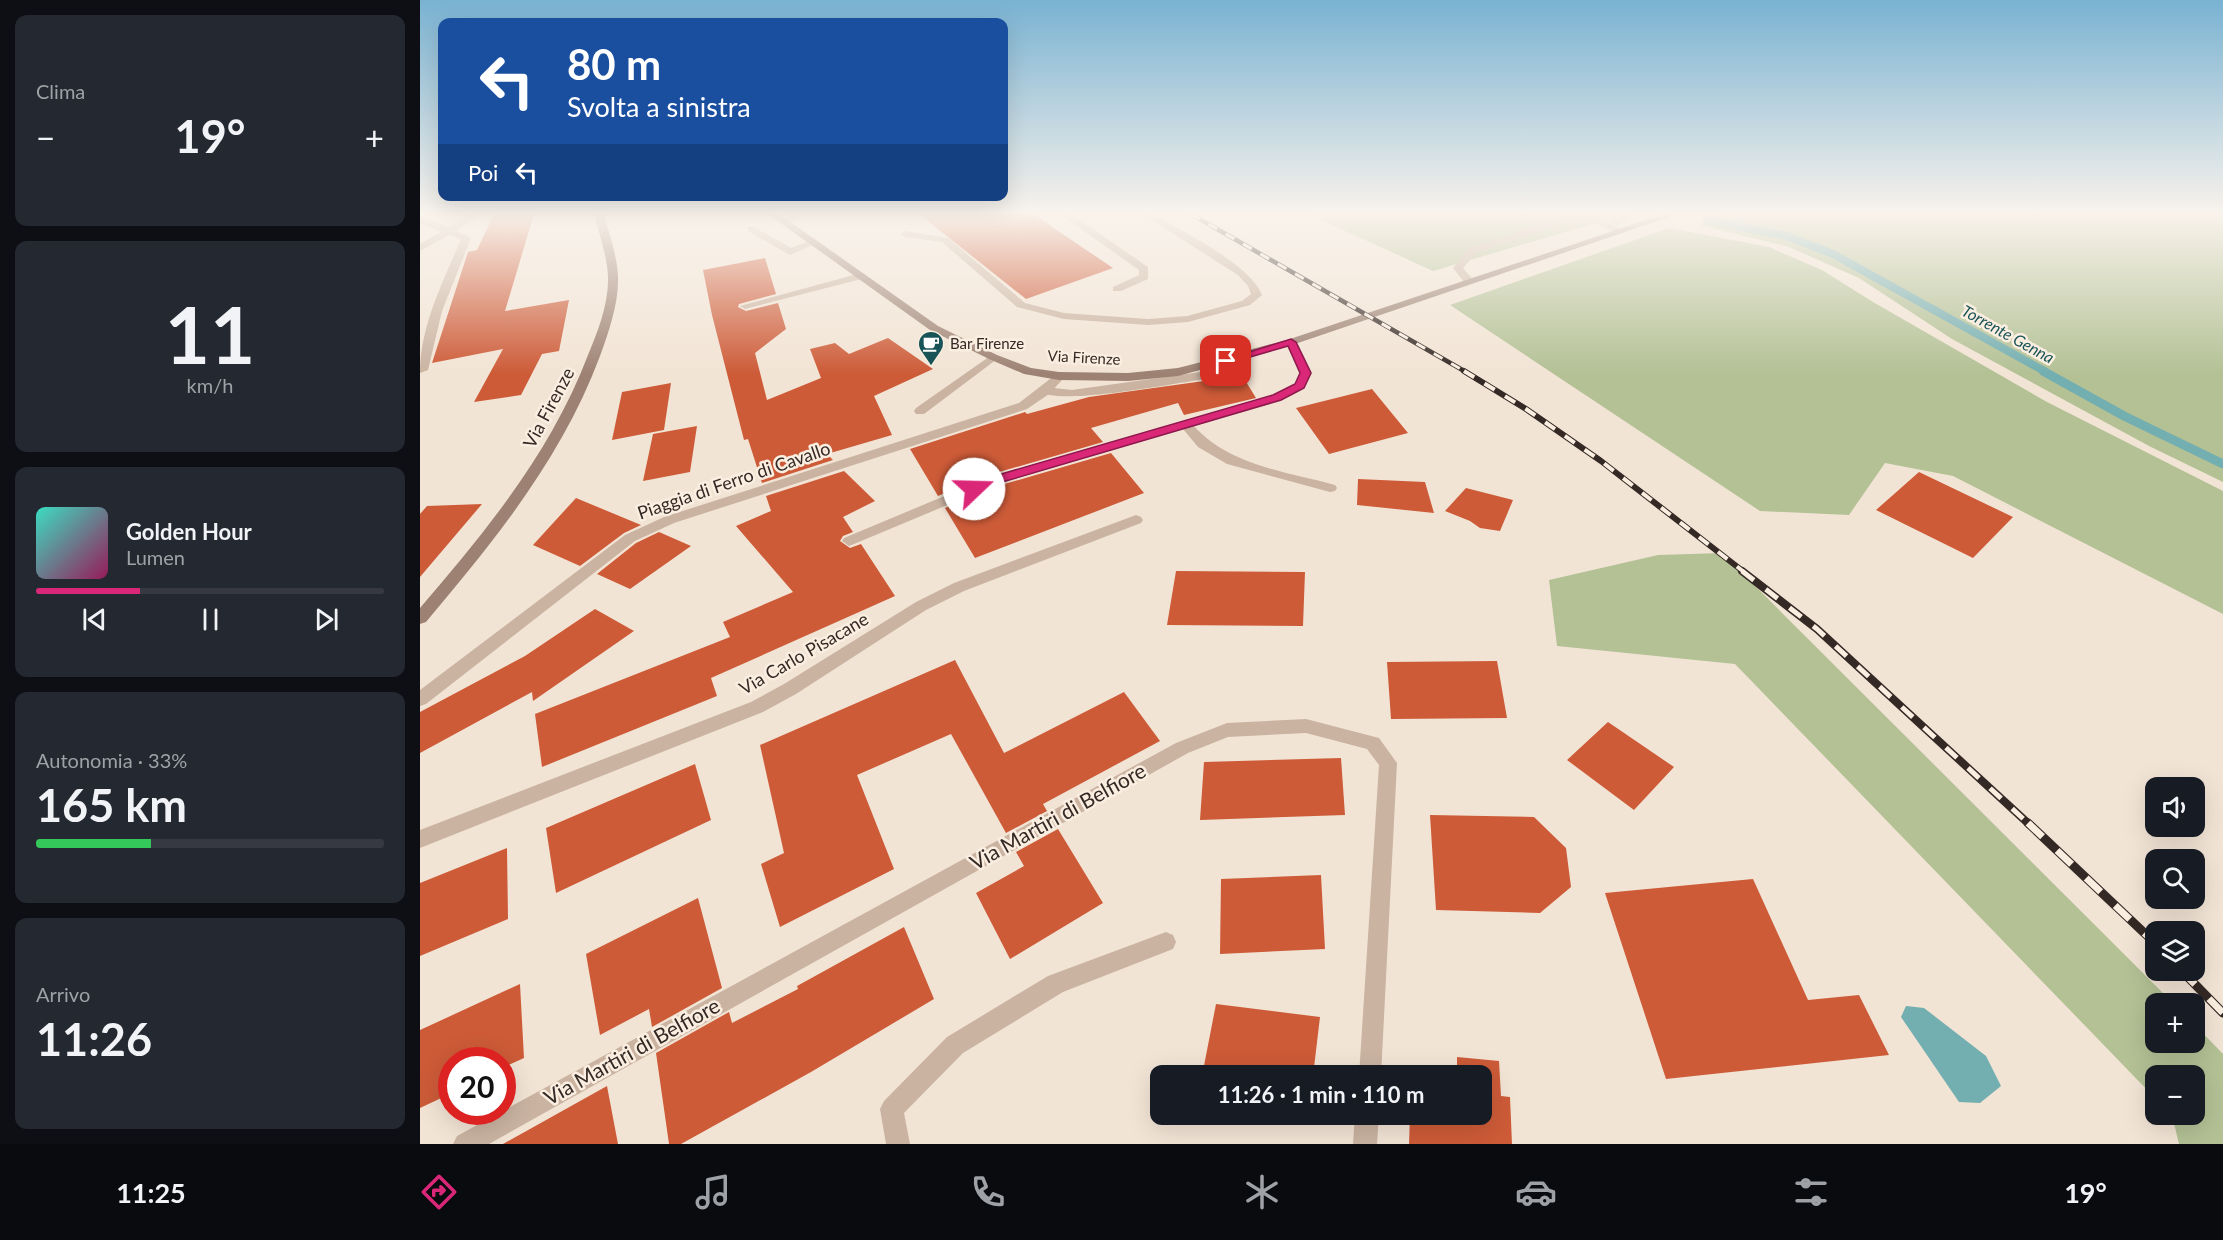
<!DOCTYPE html>
<html lang="it">
<head>
<meta charset="utf-8">
<style>
	body { margin:0; font-family:Lato,sans-serif; background:#242831; color:#f1f3f6; height:100vh; display:flex; flex-direction:column; font-size:22px; white-space:nowrap }
	* { box-sizing:border-box; margin:0 }
	p { font-size:20px; color:#9ea1a6 }
	.icon { flex:none; width:33px; height:33px; fill:none; stroke:currentColor; stroke-width:2; stroke-linecap:round; stroke-linejoin:round }
	.map { position:relative; flex:1; overflow:hidden }
	.details { display:flex; flex-direction:column; gap:15px; padding:15px; background:#0d0f14; width:420px }
	.details>* { flex:none }
	.guide { position:absolute; left:18px; top:18px; width:570px; height:183px; border-radius:12px; box-shadow:0 6px 24px #0002; background:#1a4fa0; color:#fff; overflow:hidden }
	.tools { position:absolute; left:1725px; top:777px; display:grid; gap:12px }
	.tools a { display:grid; place-items:center; width:60px; height:60px; border-radius:12px; background:#171b24; box-shadow:0 6px 24px #0002; font-size:30px }
	.speed { position:absolute; left:18px; top:1047px; display:flex; gap:12px; font-size:30px; font-weight:700; text-align:center }
	.speed>* { display:grid; place-content:center; width:78px; height:78px; border-radius:50%; background:#171b24; box-shadow:0 6px 24px #0002; line-height:1 }
	.speed .limit { border:9px solid #d22; background:#fff; color:#111 }
	.pin { position:absolute; display:grid; place-items:center; width:51px; height:51px; color:#fff; margin:-26px; border-radius:12px; box-shadow:0 3px 9px #0006 }
	.me { position:absolute; width:66px; margin:-33px; rotate:69deg; stroke-linejoin:round; filter:drop-shadow(0 0 4px #0008) }
	.turn { display:flex; align-items:center; gap:21px; height:126px; padding:0 30px; font-size:27px }
	.turn .icon { width:78px; height:78px; stroke-width:2.5 }
	.turn b { display:block; font-size:42px; line-height:51px }
	.then { display:flex; align-items:center; height:57px; padding:0 30px; background:#0003; gap:12px; font-size:22px }
	.big { font-size:45px; font-weight:700; line-height:1.1 }
	.details .card { flex:1; display:flex; flex-direction:column; justify-content:center; gap:9px; min-width:0; padding:0 21px; border-radius:12px; background:#242831 }
	.details .dial { align-items:center; gap:0 }
	.dial b { font-size:78px; line-height:1 }
	.song { display:flex; align-items:center; gap:18px }
	.cover { width:72px; height:72px; border-radius:9px; background:linear-gradient(135deg,hsl(170 70% 55%),hsl(330 70% 35%)) }
	.played { height:6px; border-radius:3px; background:linear-gradient(90deg,#db2777 30%,#363941 30%) }
	.keys { display:flex; justify-content:space-around; direction:ltr }
	.heat { display:flex; justify-content:space-between; align-items:center; font-size:33px; direction:ltr }
	.charge { height:9px; border-radius:4px; background:linear-gradient(90deg,#34c759 33%,#363941 0) }
	.trip { position:absolute; left:730px; top:1065px; width:342px; height:60px; border-radius:12px; background:#171b24; box-shadow:0 6px 24px #0002; font-weight:700; line-height:60px; text-align:center }
	.tabs { display:flex; height:96px; justify-content:space-around; align-items:center; background:#090b0e; color:#9ea1a6 }
	.tabs .icon { width:42px; height:42px }
	.tabs .active { color:#db2777 }
	.tabs b { font-size:27px; color:#f1f3f6 }
	main { display:flex; flex:1; min-height:0 }
	.map>svg:first-child { display:block }
	.green { fill:#b3c195 }
	.water { fill:#73aeb0 }
	.lines { fill:none; stroke-linecap:round; stroke-linejoin:round }
	.stream-far1 { stroke:#73aeb0; stroke-width:8 }
	.stream { stroke:#73aeb0; stroke-width:9 }
	.building { fill:#cd5b38 }
	.lane { fill:#cab3a1; fill-rule:evenodd }
	.street { fill:#cab3a1; fill-rule:evenodd }
	.secondary { fill:#9d8273; fill-rule:evenodd }
	.rail-far3-casing { stroke:#342924; stroke-width:4.5 }
	.rail-far2-casing { stroke:#342924; stroke-width:6 }
	.rail-far1-casing { stroke:#342924; stroke-width:8 }
	.rail-casing { stroke:#342924; stroke-width:9 }
	.rail-far3 { stroke:#faeee1; stroke-width:3; stroke-dasharray:10; stroke-linecap:butt }
	.rail-far2 { stroke:#faeee1; stroke-width:4; stroke-dasharray:12; stroke-linecap:butt }
	.rail-far1 { stroke:#faeee1; stroke-width:5; stroke-dasharray:15; stroke-linecap:butt }
	.rail { stroke:#faeee1; stroke-width:7; stroke-dasharray:20; stroke-linecap:butt }
	.route { fill:#db2777; stroke:#8e194d; stroke-width:1.5 }
	.labels { text-anchor:middle; stroke-width:5; stroke-linejoin:round; paint-order:stroke }
	.far-poi-label { font-size:15px; fill:#342924; stroke:#faeee1; text-anchor:start }
	.far-street-label { font-size:15px; fill:#342924; stroke:#faeee1 }
	.far-water-label { font-size:16px; font-style:italic; fill:#185457; stroke:#faeee1 }
	.street-label { font-size:18px; fill:#342924; stroke:#faeee1 }
	.near-street-label { font-size:21px; fill:#342924; stroke:#faeee1 }
</style>
</head>
<body>
<main>
<section class="details">
<div class="card"><p>Clima</p>
<div class="heat"><a>−</a><b class="big">19°</b><a>+</a></div>
</div>
<div class="card dial"><b>11</b><p>km/h</p></div>
<div class="card">
<div class="song"><i class="cover"></i><div><b>Golden Hour</b><p>Lumen</p></div></div>
<div class="played"></div>
<div class="keys"><svg class="icon" aria-label="previous" viewBox="0 0 24 24"><path d="M18 5L8 12l10 7zM5 5v14"/></svg><svg class="icon" aria-label="pause" viewBox="0 0 24 24"><path d="M8 5v14M16 5v14"/></svg><svg class="icon" aria-label="next" viewBox="0 0 24 24"><path d="M6 5l10 7-10 7zM19 5v14"/></svg></div>
</div>
<div class="card"><p>Autonomia · 33%</p><b class="big">165 km</b><div class="charge"></div></div>
<div class="card"><p>Arrivo</p><b class="big">11:26</b></div>
</section>
<div class="map">
<svg width="1803" height="1144" viewBox="0 0 1803 1144">
	<rect width="100%" height="100%" fill="#f2e4d5"/>
	<!-- green -->
	<path class="green" d="M888,214H1216L1197,226L1186,220L1013,271Z
		M1301,214H1803V482L1729,446L1532,339L1439,278L1369,247L1280,225Z
		M1249,228L1349,247L1402,270L1453,302L1627,402L1803,491V614L1533,476L1465,463L1429,515L1340,511L1030,305Z
		M1302,553L1753,1003L1736,1004V1042H1774L1775,1025L1803,1054V1144H1759L1752,1115L1774,1114V1076H1736L1735,1098L1315,664L1137,646L1129,580L1238,555Z"/>
	<!-- water -->
	<path class="water" d="M1486,1006L1504,1008L1566,1056L1581,1086L1560,1103L1539,1102L1481,1017Z"/>
	<g class="lines">
		<!-- stream-far1 -->
		<path class="stream-far1" d="M1287,220L1367,236L1413,254L1626,372"/>
		<!-- stream -->
		<path class="stream" d="M1623,371L1704,416L1803,464"/>
	</g>
	<!-- building -->
	<path class="building" d="M74,214H114L85,311L149,300L139,351L122,354L101,395L54,402L83,349L12,363L48,252L57,250Z
		M499,214H613L693,268L606,299Z
		M345,258L356,294L319,304L318,307L326,311L358,303L366,329L335,353L347,400L401,378L390,349L415,343L429,354L468,338L513,369L454,396L472,435L407,454L413,460L342,483L328,439L324,440L292,315L283,270Z
		M820,372L836,398L764,415L758,403L671,428L683,442L569,475L518,496L490,449L605,412L607,414L669,397L791,380Z
		M251,383L244,430L192,440L202,392Z
		M952,389L988,433L909,454L876,408Z
		M277,426L270,472L223,481L233,434Z
		M691,453L724,493L555,558L525,508L581,485Z
		M424,471L455,501L423,517L433,532L423,536L420,541L430,548L441,544L475,596L291,678L297,696L122,767L115,714L310,637L303,622L373,592L316,526L351,511L346,496Z
		M1499,472L1593,517L1553,558L1456,510Z
		M938,479L1005,482L1014,513L937,505Z
		M1046,488L1093,500L1080,531L1060,528L1050,521L1025,511Z
		M156,498L221,525L204,533L160,566L113,545Z
		M62,504L0,577V514L7,506Z
		M239,532L271,546L210,589L177,574L216,543Z
		M756,571L885,572L883,626L747,625Z
		M175,609L214,631L113,701L112,692L0,753V712L105,656Z
		M535,660L584,753L704,692L740,741L623,804L627,811L586,833L531,734L437,775L474,869L360,927L341,864L364,853L340,745Z
		M1077,661L1087,718L971,719L967,662Z
		M1188,722L1254,767L1214,810L1147,760Z
		M921,758L925,815L780,820L784,762Z
		M275,764L291,820L136,893L126,828Z
		M1010,815L1114,817L1146,848L1151,887L1120,913L1016,910Z
		M638,829L683,903L590,959L556,893L604,866L596,852Z
		M87,848L88,919L0,956V883Z
		M901,875L905,949L800,954L801,879Z
		M1333,879L1388,1000L1439,995L1469,1055L1246,1079L1185,893Z
		M278,898L302,988L232,1027L229,1009L180,1035L166,954Z
		M484,927L514,999L391,1072L261,1144H249L236,1053L309,1012L312,1023L378,989L377,986Z
		M100,984L104,1058L82,1068V1060H32V1093L0,1108V1030Z
		M796,1004L900,1017L893,1076H782Z
		M1037,1057L1079,1061L1081,1096L1090,1097L1092,1144H989L990,1114H1062V1076H990V1068L1037,1071Z
		M187,1086L198,1144H83Z"/>
	<g class="lines">
		<!-- lane -->
		<path class="lane" d="M640,214H651L728,267V279L701,291H693V287L719,275V270Z
			M722,214H733C763,232 830,264 842,295L830,305L768,322L728,325L644,319L597,307L522,242L485,237L480,234L485,231L528,238L605,303L644,313L728,319L767,316L822,301L831,294L828,286L818,275Z
			M1152,214H1171L1204,231L1196,233L1162,217L1056,253L1043,268L1054,281L1053,283H1045L1033,268L1048,249Z
			M328,227H334L371,248L394,239L399,242L370,255L328,231Z
			M441,273L445,274V278L325,309L320,306Z
			M871,339L877,342L892,373L884,389L861,401L774,426C809,465 866,472 915,485L917,488L915,491L910,492L807,464L778,447L763,429L580,483L434,544L429,546L422,541L424,538L570,477L853,395L875,384L880,373L865,342Z
			M573,354L577,355V359L504,414H496L494,411L496,408Z
			M805,357L811,361L809,368L791,378C762,382 637,407 619,391L625,387L652,390L788,371L799,364L801,359Z"/>
		<!-- street -->
		<path class="street" d="M50,214H62L36,231L51,238L22,311L8,370L0,373C0,326 23,282 41,239L29,235L0,251V244L21,232L0,223V217L28,227Z
			M372,214H383L369,226H363V222Z
			M639,372L645,376L643,379L629,394L607,409L254,523L215,541L6,704L0,706V690L205,535L244,517L599,403Z
			M716,515L721,517L723,520L721,523L544,591L506,610L376,694L343,712L0,848V830L331,702L364,684L496,602L534,583Z
			M886,719L959,738L977,763L961,1076H939L959,765L947,749L886,733L808,737L768,753L69,1144H33L37,1136L756,743L807,723Z
			M746,932L753,935L756,942L753,949L643,992L543,1053L484,1113L490,1144H466L460,1109L464,1101L527,1037L628,976Z
			M935,1114H959L957,1144H933Z"/>
		<!-- secondary -->
		<path class="secondary" d="M174,214H184C189,234 197,255 198,276C199,303 189,331 180,356C142,458 75,540 6,622L0,624V608C67,530 131,452 168,355C178,331 189,303 188,276C187,255 179,234 174,214Z
			M348,214H359L518,326L577,355L611,368L639,372L708,373L758,368L867,340L1244,214H1258L875,344L758,376L708,381L639,380L604,374L569,359L510,330Z"/>
		<defs>
			<path id="rail-far3" d="M771,214L1046,372"/>
			<path id="rail-far2" d="M1044,371L1106,409L1181,461L1324,572"/>
			<path id="rail-far1" d="M1322,571L1397,629L1610,825"/>
			<path id="rail" d="M1608,823L1736,944
				M1761,970L1803,1013"/>
		</defs>
		<!-- rail-far3 casing -->
		<use href="#rail-far3" class="rail-far3-casing"/>
		<!-- rail-far2 casing -->
		<use href="#rail-far2" class="rail-far2-casing"/>
		<!-- rail-far1 casing -->
		<use href="#rail-far1" class="rail-far1-casing"/>
		<!-- rail casing -->
		<use href="#rail" class="rail-casing"/>
		<!-- rail-far3 -->
		<use href="#rail-far3" class="rail-far3"/>
		<!-- rail-far2 -->
		<use href="#rail-far2" class="rail-far2"/>
		<!-- rail-far1 -->
		<use href="#rail-far1" class="rail-far1"/>
		<!-- rail -->
		<use href="#rail" class="rail"/>
	</g>
	<!-- sky -->
	<linearGradient id="sky" x2="0" y2="1"><stop stop-color="#79b2d2"/><stop offset="0.57" stop-color="#f9f3ec"/><stop offset="1" stop-color="#f9f3ec" stop-opacity="0"/></linearGradient>
	<rect width="1803" height="374" fill="url(#sky)"/>
	<!-- route -->
	<path class="route" d="M871,339L876,342L891,373L884,388L861,400L579,483L558,491H550L548,489L571,477L853,395L875,384L880,373L868,346L806,364L800,361Z"/>
	<!-- icons -->
	<defs>
		<symbol id="cafe-pin" viewBox="-11 -11 22 30"><path d="M0 17L-7.5 6A9.5 9.5 0 1 1 7.5 6Z" fill="#185457" stroke="#faeee1"/><path d="M-5.5-4.5H6V0H3Q3 3.5 0 3.5H-2.5Q-5.5 3.5-5.5 0ZM3-3.2v2h1.7v-2ZM-6 4.5H4V6H-6Z" fill="#fff"/></symbol>
	</defs>
	<g fill-rule="evenodd">
		<use href="#cafe-pin" x="496" y="329" width="30" height="40"/>
	</g>
	<g class="labels">
		<!-- far-poi labels -->
		<g class="far-poi-label">
			<text x="530" y="349">Bar Firenze</text>
		</g>
		<!-- far-street labels -->
		<g class="far-street-label">
			<text transform="translate(664 358) rotate(3)" y="5">Via Firenze</text>
		</g>
		<!-- far-water labels -->
		<g class="far-water-label">
			<text transform="translate(1588 334) rotate(29)" y="6">Torrente Genna</text>
		</g>
		<!-- street labels -->
		<g class="street-label">
			<text transform="translate(129 408) rotate(-62)" y="6">Via Firenze</text>
			<text transform="translate(314 481) rotate(-19)" y="6">Piaggia di Ferro di Cavallo</text>
			<text transform="translate(384 654) rotate(-30)" y="6">Via Carlo Pisacane</text>
		</g>
		<!-- near-street labels -->
		<g class="near-street-label">
			<text transform="translate(638 817) rotate(-29)" y="7">Via Martiri di Belfiore</text>
			<text transform="translate(212 1052) rotate(-29)" y="7">Via Martiri di Belfiore</text>
		</g>
	</g>
</svg>
<div class="tools">
<a><svg class="icon" aria-label="sound" viewBox="0 0 24 24"><path d="M4 9h4l5-4v14l-5-4H4zM17 9q2 3 0 6"/></svg></a>
<a><svg class="icon" aria-label="search" viewBox="0 0 24 24"><circle cx="10" cy="10" r="6"/><path d="M15 15l6 6"/></svg></a>
<a><svg class="icon" aria-label="layers" viewBox="0 0 24 24"><path d="M12 4l9 5-9 5-9-5zM3 14l9 5 9-5"/></svg></a>
<a>+</a>
<a>−</a>
</div>
<div class="speed"><div class="limit">20</div></div>
<div class="pin" style="left:806px;top:361px;background:#d93025"><svg class="icon" aria-label="arrive" viewBox="0 0 24 24"><path d="M6 21V4h12l-3 4 3 4H6"/></svg></div>
<svg class="me" style="left:554px;top:489px" viewBox="-20 -20 40 40"><circle r="19" fill="#fff"/><path d="M0-13L10 11 0 6-10 11z" fill="#db2777"/></svg>
<div class="trip">11:26 · 1 min · 110 m</div>
<div class="guide">
<div class="turn"><svg class="icon" aria-label="left" viewBox="0 0 24 24"><path d="M17 20v-9H6M10 6l-5 5 5 5"/></svg><div><b>80 m</b>Svolta a sinistra</div></div>
<div class="then">Poi<svg class="icon" aria-label="left" viewBox="0 0 24 24"><path d="M17 20v-9H6M10 6l-5 5 5 5"/></svg></div>
</div>
</div>
</main>
<nav class="tabs">
<b>11:25</b>
<svg class="icon active" aria-label="directions" viewBox="0 0 24 24"><path d="M12 3l9 9-9 9-9-9zM9 14v-3h6M13 9l2 2-2 2"/></svg>
<svg class="icon" aria-label="music" viewBox="0 0 24 24"><path d="M9 18V5l10-2v13"/><circle cx="6" cy="18" r="3"/><circle cx="16" cy="16" r="3"/></svg>
<svg class="icon" aria-label="phone" viewBox="0 0 24 24"><path d="M5 4h4l2 5-3 2q2 4 5 5l2-3 5 2v4C11 20 4 13 5 4z"/></svg>
<svg class="icon" aria-label="climate" viewBox="0 0 24 24"><path d="M12 3v18M4 7l16 10M4 17L20 7"/></svg>
<svg class="icon" aria-label="car" viewBox="0 0 24 24"><path d="M5 17H2v-5l4-1 3-4h7l3 4 3 1v5h-3M9 17h6M6 11h13"/><circle cx="7" cy="17" r="2"/><circle cx="17" cy="17" r="2"/></svg>
<svg class="icon" aria-label="filters" viewBox="0 0 24 24"><path d="M4 7h16M4 17h16"/><circle cx="9" cy="7" r="2"/><circle cx="15" cy="17" r="2"/></svg>
<b>19°</b>
</nav>
</body>
</html>
